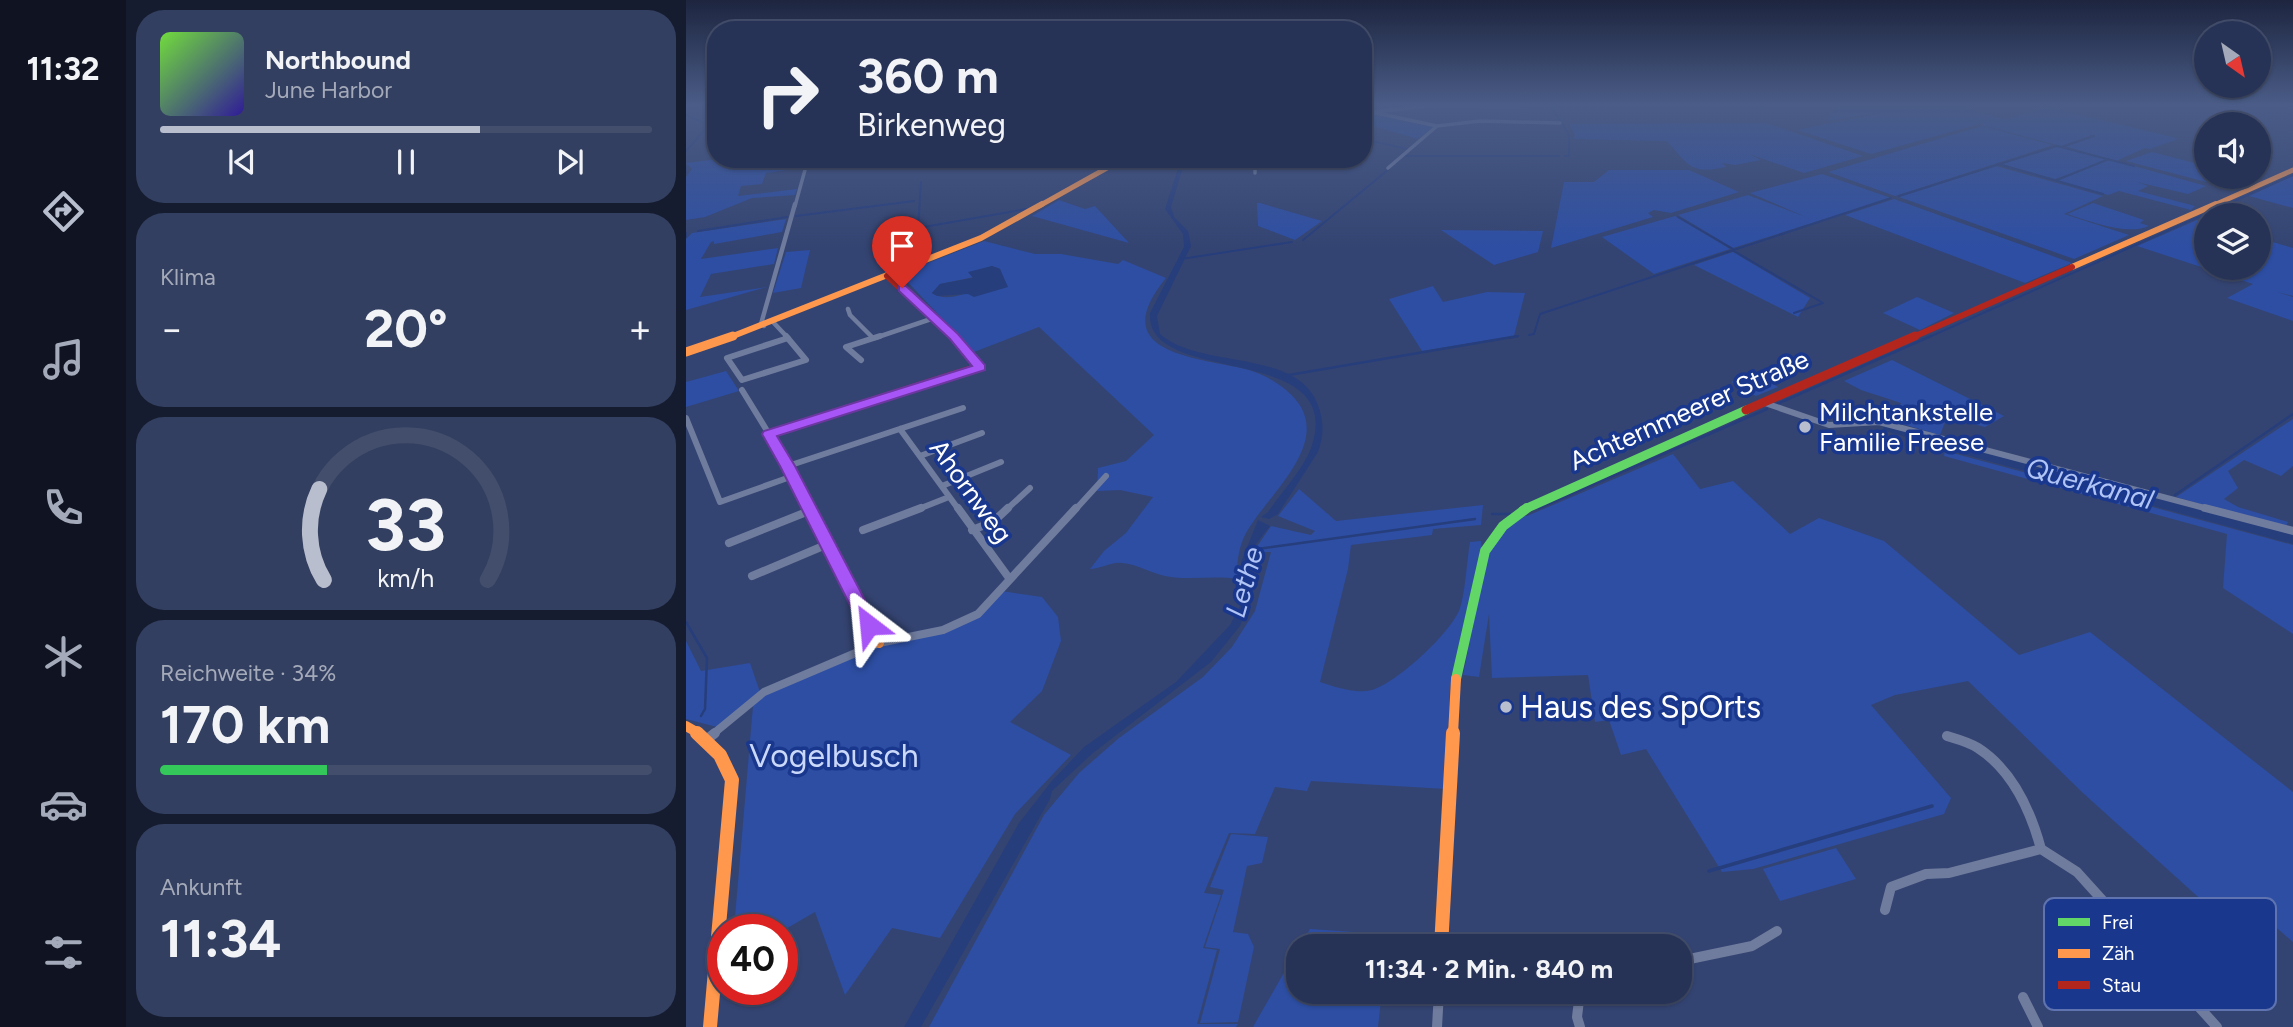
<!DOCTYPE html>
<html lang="de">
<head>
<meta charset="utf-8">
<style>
	body { margin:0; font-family:Figtree,sans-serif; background:#333f60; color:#f1f3f6; height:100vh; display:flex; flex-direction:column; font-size:26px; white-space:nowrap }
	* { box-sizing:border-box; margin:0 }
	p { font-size:23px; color:#a4aab9 }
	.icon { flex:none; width:38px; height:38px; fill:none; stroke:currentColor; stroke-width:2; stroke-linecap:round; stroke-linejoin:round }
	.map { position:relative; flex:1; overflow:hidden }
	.drawer { display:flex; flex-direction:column; gap:10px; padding:10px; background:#151c2f; width:560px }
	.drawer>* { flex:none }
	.guide { position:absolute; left:21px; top:21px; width:665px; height:147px; border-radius:28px; box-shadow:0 2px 5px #0004,0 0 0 2px #434e6c; background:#273356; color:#f1f3f6; overflow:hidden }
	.needle { width:46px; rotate:146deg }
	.fabs { position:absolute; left:1508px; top:21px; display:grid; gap:14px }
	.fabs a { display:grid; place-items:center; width:77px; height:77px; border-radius:50%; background:#273356; box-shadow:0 2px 5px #0004,0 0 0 2px #434e6c; font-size:35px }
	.speed { position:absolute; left:21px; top:914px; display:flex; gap:14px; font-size:35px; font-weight:700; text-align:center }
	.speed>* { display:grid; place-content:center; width:91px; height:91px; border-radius:50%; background:#273356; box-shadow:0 2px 5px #0004,0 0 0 2px #434e6c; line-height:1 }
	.speed .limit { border:10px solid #d22; background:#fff; color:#111 }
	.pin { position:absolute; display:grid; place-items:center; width:60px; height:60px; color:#fff; margin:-72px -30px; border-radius:50% 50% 50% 0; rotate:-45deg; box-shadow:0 0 7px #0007 }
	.pin .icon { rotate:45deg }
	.me { position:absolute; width:77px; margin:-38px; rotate:331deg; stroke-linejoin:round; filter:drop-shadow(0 0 5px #0008) }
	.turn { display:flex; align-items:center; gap:24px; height:147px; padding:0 35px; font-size:32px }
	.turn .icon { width:91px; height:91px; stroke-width:2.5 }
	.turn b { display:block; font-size:49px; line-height:60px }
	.big { font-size:52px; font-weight:700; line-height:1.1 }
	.drawer .card { flex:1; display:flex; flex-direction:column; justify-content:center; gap:10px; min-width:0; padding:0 24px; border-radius:28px; background:#333f60 }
	.drawer .dial { align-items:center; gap:0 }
	.dial svg { height:182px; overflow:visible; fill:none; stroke:#434e6c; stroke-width:7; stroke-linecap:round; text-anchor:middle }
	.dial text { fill:#f1f3f6; stroke:none }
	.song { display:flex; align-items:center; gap:21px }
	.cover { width:84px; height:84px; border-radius:10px; background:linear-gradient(135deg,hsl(100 70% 55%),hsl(250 70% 35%)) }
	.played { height:7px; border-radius:4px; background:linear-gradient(90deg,#b8bece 65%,#434e6c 65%) }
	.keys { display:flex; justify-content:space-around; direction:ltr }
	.heat { display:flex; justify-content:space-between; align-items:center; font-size:38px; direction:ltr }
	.charge { height:10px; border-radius:5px; background:linear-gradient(90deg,#34c759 34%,#434e6c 0) }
	.trip { position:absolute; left:600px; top:934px; width:406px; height:70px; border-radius:28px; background:#273356; box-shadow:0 2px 5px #0004,0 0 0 2px #434e6c; font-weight:700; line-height:70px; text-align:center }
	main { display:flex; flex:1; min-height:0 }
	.dock { display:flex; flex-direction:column; width:126px; justify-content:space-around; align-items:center; background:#101422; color:#a4aab9 }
	.dock .icon { width:49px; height:49px }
	.dock .on { color:#b8bece }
	.dock b { font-size:32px; color:#f1f3f6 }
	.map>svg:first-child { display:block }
	.green { fill:#2d4ea3; fill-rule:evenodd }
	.water { fill:#273e7c }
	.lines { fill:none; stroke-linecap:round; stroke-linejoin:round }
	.stream-far2 { stroke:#273e7c; stroke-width:2 }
	.stream-far1 { stroke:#273e7c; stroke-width:2.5 }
	.stream { stroke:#273e7c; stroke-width:3.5 }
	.canal { stroke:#273e7c; stroke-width:7 }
	.street-far4 { stroke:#707c9e; stroke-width:3.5 }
	.street-far3 { stroke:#707c9e; stroke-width:4.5 }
	.street-far2 { stroke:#707c9e; stroke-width:6 }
	.street-far1 { stroke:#707c9e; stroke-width:8 }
	.street { stroke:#707c9e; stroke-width:10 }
	.fast-far1 { stroke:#63d668; stroke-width:9 }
	.fast { stroke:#63d668; stroke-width:10 }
	.slow-far4 { stroke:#ff974d; stroke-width:5 }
	.slow-far3 { stroke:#ff974d; stroke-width:6 }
	.slow-far2 { stroke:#ff974d; stroke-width:9 }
	.slow-far1 { stroke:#ff974d; stroke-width:10 }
	.slow { stroke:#ff974d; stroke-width:14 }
	.jam-far1 { stroke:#b3261e; stroke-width:6 }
	.jam { stroke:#b3261e; stroke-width:9 }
	.route { fill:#a855f7; stroke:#6d37a1; stroke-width:2 }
	.poi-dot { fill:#b8bece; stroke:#19378d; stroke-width:2.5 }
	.labels { text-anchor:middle; stroke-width:7; stroke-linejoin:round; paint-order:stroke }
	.street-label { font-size:26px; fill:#fff; stroke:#19378d }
	.poi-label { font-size:26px; fill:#fff; stroke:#19378d; text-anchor:start }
	.water-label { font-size:28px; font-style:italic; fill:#b0c4f5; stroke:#19378d }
	.near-poi-label { font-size:32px; fill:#fff; stroke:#19378d; text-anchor:start }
	.near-park-label { font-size:32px; fill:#cad8fa; stroke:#19378d }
	.key { fill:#19378d; stroke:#5e73af; stroke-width:2 }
	.key-label { font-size:19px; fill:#fff }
</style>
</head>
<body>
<main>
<nav class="dock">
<b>11:32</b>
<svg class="icon on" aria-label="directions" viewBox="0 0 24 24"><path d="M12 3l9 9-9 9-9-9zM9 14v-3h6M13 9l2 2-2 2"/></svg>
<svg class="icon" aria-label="music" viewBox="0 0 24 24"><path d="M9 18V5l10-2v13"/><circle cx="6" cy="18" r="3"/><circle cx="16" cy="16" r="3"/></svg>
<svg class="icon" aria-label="phone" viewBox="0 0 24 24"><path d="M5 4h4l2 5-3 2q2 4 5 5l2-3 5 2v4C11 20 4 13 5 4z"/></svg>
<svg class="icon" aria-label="climate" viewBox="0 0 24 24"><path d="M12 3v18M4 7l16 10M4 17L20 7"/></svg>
<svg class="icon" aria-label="car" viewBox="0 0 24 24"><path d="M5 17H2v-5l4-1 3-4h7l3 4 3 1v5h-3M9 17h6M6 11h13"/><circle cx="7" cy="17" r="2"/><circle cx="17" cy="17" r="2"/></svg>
<svg class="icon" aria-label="filters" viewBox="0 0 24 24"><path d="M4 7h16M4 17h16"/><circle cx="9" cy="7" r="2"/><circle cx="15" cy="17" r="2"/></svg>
</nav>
<section class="drawer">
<div class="card">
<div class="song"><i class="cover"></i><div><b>Northbound</b><p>June Harbor</p></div></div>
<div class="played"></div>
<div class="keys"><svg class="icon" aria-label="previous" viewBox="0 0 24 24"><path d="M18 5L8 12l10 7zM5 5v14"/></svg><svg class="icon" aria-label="pause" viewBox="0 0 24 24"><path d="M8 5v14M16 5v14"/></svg><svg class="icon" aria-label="next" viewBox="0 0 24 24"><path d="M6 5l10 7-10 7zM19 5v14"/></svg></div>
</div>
<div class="card"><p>Klima</p>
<div class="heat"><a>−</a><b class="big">20°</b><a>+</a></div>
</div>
<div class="card dial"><svg viewBox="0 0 100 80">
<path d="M14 69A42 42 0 1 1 86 69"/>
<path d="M14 69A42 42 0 0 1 12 29" stroke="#b8bece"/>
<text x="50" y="56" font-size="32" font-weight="700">33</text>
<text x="50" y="72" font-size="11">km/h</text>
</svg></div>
<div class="card"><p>Reichweite · 34%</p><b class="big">170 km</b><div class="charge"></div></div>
<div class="card"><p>Ankunft</p><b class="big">11:34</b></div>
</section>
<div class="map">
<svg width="1607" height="1027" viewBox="0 0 1607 1027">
	<rect width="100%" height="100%" fill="#344472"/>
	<!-- green -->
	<path class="green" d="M1149,104L1253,106L1291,104L1278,108L1319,119L1362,107L1490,138L1492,139L1464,149L1459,148L1430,161L1520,186L1502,194L1451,182L1462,186L1452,191L1509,206L1505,210L1433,191L1422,195L1371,180L1403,167L1369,179L1316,164L1372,146L1429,161L1378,146L1409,136L1406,135L1375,146L1295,125L1297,123L1185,154L1111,130L1204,111L1143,121L1144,113L1149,110Z
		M685,113L747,127L732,139L677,123V114Z
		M1080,123L1177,156L1118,173L1063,154L1075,160L1049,165L1036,163L1040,167C1005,174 1004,167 981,141L888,139L889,135L883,124Z
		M1296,126L1367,145L1209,196L1142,172Z
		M1466,152L1516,165L1514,166L1521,168V177H1554L1568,180C1546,190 1543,176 1524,183L1440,161Z
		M32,159H120L117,168L80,173L76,184L55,186L52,196L111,189L109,195L66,198L19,217L0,220V177L6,169L0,163Z
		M1310,166L1417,196L1378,214L1443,235L1388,259L1213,197Z
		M923,170H1003L1053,192L985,213L968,210L962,213L967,217L865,248L878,182H908Z
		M1136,174L1205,198L1047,248L992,215L1062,195L1120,217L1064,193Z
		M1607,176V208L1563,196Z
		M1208,199L1386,263L1339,283L1159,215Z
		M373,200L399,209L409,206L443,243L346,216Z
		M571,203H574L636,221L609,240L572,226Z
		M1407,203L1458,220L1454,223L1463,226C1441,236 1404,221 1381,214Z
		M989,216L1044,249L968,274L916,237Z
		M100,219L96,232L28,244V241L25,242L15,259L92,248L88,264L25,274L14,297L81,287L0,310V239L6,233Z
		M1511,220L1521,223V268H1573V238L1607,248V296L1591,292L1607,297V321L1541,298L1567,284L1451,246Z
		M755,230L857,231L852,252L808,265Z
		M298,241L349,254H375L432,264L437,260L480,278C417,355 513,357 563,370C582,376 604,389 615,407C640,451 576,500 558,537C552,551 551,563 551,579C527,575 503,581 479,576C464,573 451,564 436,563C427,561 414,569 404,569L418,551L440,533L467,497L434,490L411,491L412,468L440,461L468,435L353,327L288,352L214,274ZM306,266L314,269L316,276C299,285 265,306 246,293L254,284L288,277L283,273Z
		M124,250L115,288L87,293L100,252Z
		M1047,252L1124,298L1112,317L1008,265Z
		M747,286L757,302L801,292L839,293L828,336L736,351L703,299Z
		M1231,297L1268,313L1234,330L1197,313Z
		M1206,360L1318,416L1299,427L1261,417L1254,435L1206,421L1215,403L1175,390L1158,381Z
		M40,371L53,391L0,407V382Z
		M1068,373L1092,387L1070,396L1045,382Z
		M1607,419V466L1595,476L1558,460L1542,471L1552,488L1538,499L1552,507L1602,522L1599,528L1490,497Z
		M1259,451L1607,545V634L1537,588L1541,534L1258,456Z
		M987,454L1014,489L1047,481L1104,534L1133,518L1198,541L1333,655L1404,632L1607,792V942L1576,915L1552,933L1397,793L1282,681L1209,695L1185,705L1265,798L1258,814L1067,869L1036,872L960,749L935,755L923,720L909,722L902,675L806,678L803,614L793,677L777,675L802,551L832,516H841Z
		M613,489L650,521L797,505L795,525L747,529L746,535L665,545L662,569L634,682C649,687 669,694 686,690C712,682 762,635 773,611C779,597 781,560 784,542L795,541L796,549L764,688L760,789L625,781L621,791L589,787L569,834L543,833L518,893L535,895L517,948L531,950L511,1024H552L550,1027H243L358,815L393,773L433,738L517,677L546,647L569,611L585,552H572V545L585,526L625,535L629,531L592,516Z
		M315,591L356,597L372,617L375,641L356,691L324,722L385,755L329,814L254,938L206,928L159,995L129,912L96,931L48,929L67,706L80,694L188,645L257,632L292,616Z
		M0,641L15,671L64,663L74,692L31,727L0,719Z
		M545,834L582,837L576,863L561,866L547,932L562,934L568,947L552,1022L514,1023L534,949L519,947L538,890L524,887Z
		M1150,848L1170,879L1094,901L1077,869Z
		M624,929L668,932L666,947H613Z
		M612,948V992H696L692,1027H567Z"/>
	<!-- water -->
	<path class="water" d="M495,159H499L498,164L485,207L488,217L502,231L505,246L471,316L474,334C515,370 611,348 632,405C638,421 638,436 632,452L592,514L583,519L575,517L582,512C595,493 620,466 626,445C659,341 459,387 464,313L498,247L497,234L479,209Z
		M306,266L314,269L322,287L288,297L282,294L251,296L246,293L254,284L287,278L282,272Z
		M1265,443L1607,534V544L1262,450Z
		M572,520L584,526L563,553L562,606L554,626L525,662L407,753L366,791L364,799L235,1027H218L333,823L365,782L398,747L490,682L544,625L555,604V562Z"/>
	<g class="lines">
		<!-- stream-far2 -->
		<path class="stream-far2" d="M862,104L876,123
			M865,107L1080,108L1083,104
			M0,115L23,125L0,151
			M877,124L883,136V156H879
			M677,139L721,149
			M1376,147L1408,136
			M719,156H873
			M1312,164L1417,194
			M0,167V173
			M1371,180L1423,159
			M235,182L232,228L340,209
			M1213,196L1371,146L1448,166
			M110,216L228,201
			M992,217L1047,249
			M12,231L101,217
			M0,233V237
			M617,240L703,169
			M1048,251L1137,303L1108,313
			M495,259L606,242
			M843,335L848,334L854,314L1205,198
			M823,338L832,336
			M1241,338L1607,175"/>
		<!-- stream-far1 -->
		<path class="stream-far1" d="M597,376L832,336
			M1089,405L1245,336
			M1489,495L1607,414
			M853,508L1081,409
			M806,514H824
			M564,550L789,519
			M0,622L21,658L19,709L15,716"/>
		<!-- stream -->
		<path class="stream" d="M1023,871L1246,806"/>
		<!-- canal -->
		<path class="canal" d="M1201,428L1272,448"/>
		<!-- street-far4 -->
		<path class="street-far4" d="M686,112L751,126L794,121L874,123
			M677,113L753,105L841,104
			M413,159L429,164
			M569,159V173
			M702,168L751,126
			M109,206L122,159"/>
		<!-- street-far3 -->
		<path class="street-far3" d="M162,309L164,315L186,337
			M87,322L102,338
			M78,326L75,324L109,204
			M189,338L248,318"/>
		<!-- street-far2 -->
		<path class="street-far2" d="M100,336L120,360L56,380L41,358L102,338
			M175,360L160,347L194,336
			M56,390L83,434
			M1076,402L1143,425L1193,422L1526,510
			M0,418L34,502L107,476
			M214,429L273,510
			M234,456L296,433
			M102,466L277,408
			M256,486L315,462
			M230,510L263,497
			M320,510L344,488
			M389,510L420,476"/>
		<!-- street-far1 -->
		<path class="street-far1" d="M272,508L323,578
			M1519,508L1607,531
			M177,530L235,508
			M286,530L307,522L322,508
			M43,543L123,511
			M66,576L142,544
			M27,734L78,692L193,643L257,630L292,614L390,508"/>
		<!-- street -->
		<path class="street" d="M1261,736C1271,739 1283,742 1292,748C1326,770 1345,812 1355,849
			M20,740L29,733
			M1199,910L1205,887L1240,874L1263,873L1355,849L1391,872L1531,1027
			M994,961L1066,946L1091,931
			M894,992L891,1017L894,1027
			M1337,997L1352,1027
			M751,1027L753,992"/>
		<!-- fast-far1 -->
		<path class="fast-far1" d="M837,510L1060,410"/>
		<!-- fast -->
		<path class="fast" d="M770,679L799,551L817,526L841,508"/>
		<!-- slow-far4 -->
		<path class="slow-far4" d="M353,206L437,159
			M1526,206L1607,170"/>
		<!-- slow-far3 -->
		<path class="slow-far3" d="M1386,267L1530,204
			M42,338L295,238L356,204"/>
		<!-- slow-far2 -->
		<path class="slow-far2" d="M0,352L47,336
			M115,424L83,434L123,510"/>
		<!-- slow-far1 -->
		<path class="slow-far1" d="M122,508L193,643
			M0,726L14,734
			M767,734L770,679"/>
		<!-- slow -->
		<path class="slow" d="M11,733L34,755L46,780L24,1027
			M755,947L767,733"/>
		<!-- jam-far1 -->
		<path class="jam-far1" d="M201,276L268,338
			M1225,338L1386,267"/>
		<!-- jam -->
		<path class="jam" d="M1060,410L1229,336
			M115,424L294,367L267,336"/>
	</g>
	<!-- sky -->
	<linearGradient id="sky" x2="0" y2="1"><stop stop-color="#1d253f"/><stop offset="0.42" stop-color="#4a5c87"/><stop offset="1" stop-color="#4a5c87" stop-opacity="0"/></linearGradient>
	<rect width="1607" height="248" fill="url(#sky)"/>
	<!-- route -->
	<path class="route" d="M213,286H220L272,334L299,365V370L91,436L109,466L192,625L190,630H177L174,625L94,466L76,434L78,431L286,366L264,339L213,291Z"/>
	<!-- markers -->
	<g class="poi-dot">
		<circle cx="1119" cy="427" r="7"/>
		<circle cx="820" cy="707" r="7"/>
	</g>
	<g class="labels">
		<!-- street labels -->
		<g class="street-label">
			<text transform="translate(1003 410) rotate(-24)" y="9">Achternmeerer Straße</text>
			<text transform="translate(285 491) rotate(54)" y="9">Ahornweg</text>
		</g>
		<!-- poi labels -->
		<g class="poi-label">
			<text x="1133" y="421">Milchtankstelle<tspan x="1133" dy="30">Familie Freese</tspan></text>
		</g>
		<!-- water labels -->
		<g class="water-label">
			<text transform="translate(1404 483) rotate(15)" y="10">Querkanal</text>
			<text transform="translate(558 582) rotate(-74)" y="10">Lethe</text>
		</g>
		<!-- near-poi labels -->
		<g class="near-poi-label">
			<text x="834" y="718">Haus des SpOrts</text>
		</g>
		<!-- near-park labels -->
		<g class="near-park-label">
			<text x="148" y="767">Vogelbusch</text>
		</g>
	</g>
	<!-- legend -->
	<rect x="1358" y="898" width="232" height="112" rx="10" class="key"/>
	<rect x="1372" y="918" width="32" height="8" fill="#63d668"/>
	<rect x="1372" y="949" width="32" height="9" fill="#ff974d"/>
	<rect x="1372" y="981" width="32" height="8" fill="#b3261e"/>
	<g class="key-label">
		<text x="1416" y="929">Frei</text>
		<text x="1416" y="960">Zäh</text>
		<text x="1416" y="992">Stau</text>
	</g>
</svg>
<div class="fabs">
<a><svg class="needle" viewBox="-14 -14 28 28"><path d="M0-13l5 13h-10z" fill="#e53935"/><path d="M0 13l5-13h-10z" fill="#a4aab9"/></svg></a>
<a><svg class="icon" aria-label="sound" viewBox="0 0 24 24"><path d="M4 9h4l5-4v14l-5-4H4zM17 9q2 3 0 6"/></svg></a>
<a><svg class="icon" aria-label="layers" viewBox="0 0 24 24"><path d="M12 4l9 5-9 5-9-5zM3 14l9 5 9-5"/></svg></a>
</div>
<div class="speed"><div class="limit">40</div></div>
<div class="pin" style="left:216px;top:288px;background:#d93025"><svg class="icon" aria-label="arrive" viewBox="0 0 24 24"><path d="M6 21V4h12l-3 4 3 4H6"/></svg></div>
<svg class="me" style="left:183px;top:625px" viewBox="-20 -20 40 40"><path d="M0-17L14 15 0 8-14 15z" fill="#a855f7" stroke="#fff" stroke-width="4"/></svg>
<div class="trip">11:34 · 2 Min. · 840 m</div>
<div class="guide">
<div class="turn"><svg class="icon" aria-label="right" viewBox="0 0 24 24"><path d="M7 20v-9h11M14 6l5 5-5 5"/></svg><div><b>360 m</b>Birkenweg</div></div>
</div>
</div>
</main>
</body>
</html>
